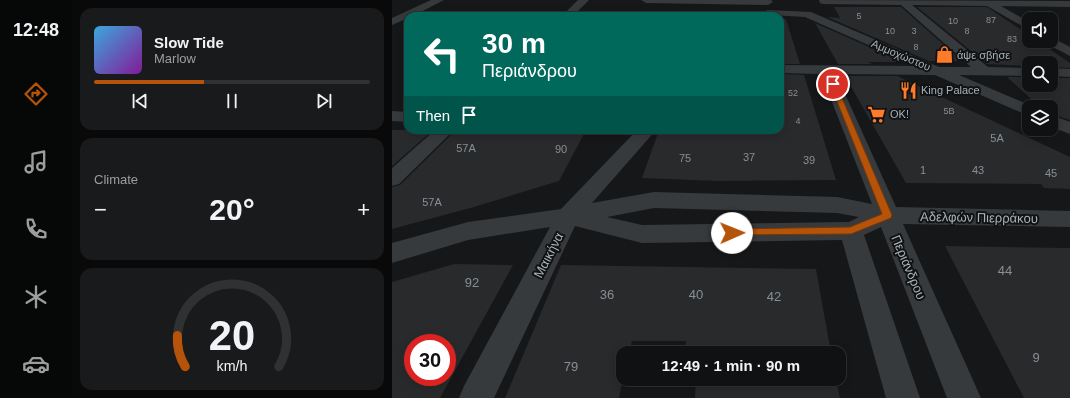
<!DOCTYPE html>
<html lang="en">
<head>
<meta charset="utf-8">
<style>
	body { margin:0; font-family:Arial,sans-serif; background:#191a1b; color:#f1f3f6; height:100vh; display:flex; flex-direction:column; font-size:15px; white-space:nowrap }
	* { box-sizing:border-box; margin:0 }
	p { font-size:13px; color:#9c9d9f }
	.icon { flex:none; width:22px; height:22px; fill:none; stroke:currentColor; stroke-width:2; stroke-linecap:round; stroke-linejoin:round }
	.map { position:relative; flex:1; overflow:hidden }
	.side { display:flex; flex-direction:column; gap:8px; padding:8px; background:#09090a; width:320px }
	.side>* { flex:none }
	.guide { position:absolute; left:12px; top:12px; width:380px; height:122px; border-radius:12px; box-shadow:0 2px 10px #0003,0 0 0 1px #303132; background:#00695c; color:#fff; overflow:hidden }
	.controls { position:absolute; left:630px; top:12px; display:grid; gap:8px }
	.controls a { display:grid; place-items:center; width:36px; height:36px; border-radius:8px; background:#101112; box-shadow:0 2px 10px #0003,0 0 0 1px #303132; font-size:20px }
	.speed { position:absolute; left:12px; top:334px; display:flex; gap:8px; font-size:20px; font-weight:700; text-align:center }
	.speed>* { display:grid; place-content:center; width:52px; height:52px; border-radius:50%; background:#101112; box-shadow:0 2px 10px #0003,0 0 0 1px #303132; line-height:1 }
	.speed .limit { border:6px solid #d22; background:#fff; color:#111 }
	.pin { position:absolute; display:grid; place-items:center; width:34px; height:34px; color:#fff; margin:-17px; border:2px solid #fff; border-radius:50%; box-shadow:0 1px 4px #0007 }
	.me { position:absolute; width:44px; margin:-22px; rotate:89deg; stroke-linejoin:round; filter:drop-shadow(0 0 3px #0008) }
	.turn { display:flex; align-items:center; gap:14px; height:84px; padding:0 12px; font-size:18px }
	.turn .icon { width:52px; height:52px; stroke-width:2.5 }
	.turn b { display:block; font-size:28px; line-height:34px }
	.then { display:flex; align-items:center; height:38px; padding:0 12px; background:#0003; gap:8px; font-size:15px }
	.big { font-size:30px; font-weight:600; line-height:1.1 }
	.side .card { flex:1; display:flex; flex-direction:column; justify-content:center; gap:6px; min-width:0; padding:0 14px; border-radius:12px; background:#191a1b }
	.side .dial { align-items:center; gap:0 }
	.dial svg { height:104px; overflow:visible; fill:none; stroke:#303132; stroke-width:7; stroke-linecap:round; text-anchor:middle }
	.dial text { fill:#f1f3f6; stroke:none }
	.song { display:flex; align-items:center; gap:12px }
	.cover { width:48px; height:48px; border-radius:6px; background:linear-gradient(135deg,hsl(200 70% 55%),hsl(290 70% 35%)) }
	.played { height:4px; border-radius:2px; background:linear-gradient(90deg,#b45309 40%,#303132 40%) }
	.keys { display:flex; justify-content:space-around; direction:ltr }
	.heat { display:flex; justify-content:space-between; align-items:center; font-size:22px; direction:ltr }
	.trip { position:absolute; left:224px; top:346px; width:230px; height:40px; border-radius:12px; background:#101112; box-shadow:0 2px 10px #0003,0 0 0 1px #303132; font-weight:600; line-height:40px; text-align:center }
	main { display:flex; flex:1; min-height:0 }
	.tab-bar { display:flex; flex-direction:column; width:72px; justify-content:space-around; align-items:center; background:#060707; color:#9c9d9f }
	.tab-bar .icon { width:28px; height:28px }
	.tab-bar .current { color:#b45309 }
	.tab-bar b { font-size:18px; color:#f1f3f6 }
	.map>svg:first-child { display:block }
	.building { fill:#292a2c; fill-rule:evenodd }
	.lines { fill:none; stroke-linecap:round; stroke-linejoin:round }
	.street { fill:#373a3d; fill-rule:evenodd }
	.route { fill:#b45309; stroke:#753606 }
	.labels { text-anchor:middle; stroke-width:4; stroke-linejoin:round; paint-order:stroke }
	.far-number-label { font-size:9px; fill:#878f95 }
	.far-street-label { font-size:11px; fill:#a7b2b9; stroke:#111213 }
	.far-poi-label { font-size:11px; fill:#a7b2b9; stroke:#111213; text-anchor:start }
	.number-label { font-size:11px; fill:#878f95 }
	.street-label { font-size:13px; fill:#a7b2b9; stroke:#111213 }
	.near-number-label { font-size:13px; fill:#878f95 }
</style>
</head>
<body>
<main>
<nav class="tab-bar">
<b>12:48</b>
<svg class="icon current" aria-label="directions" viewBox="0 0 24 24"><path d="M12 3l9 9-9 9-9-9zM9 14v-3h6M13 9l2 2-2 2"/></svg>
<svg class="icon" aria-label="music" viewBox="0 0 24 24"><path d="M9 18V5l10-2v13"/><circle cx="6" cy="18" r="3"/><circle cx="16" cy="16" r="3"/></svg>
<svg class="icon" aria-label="phone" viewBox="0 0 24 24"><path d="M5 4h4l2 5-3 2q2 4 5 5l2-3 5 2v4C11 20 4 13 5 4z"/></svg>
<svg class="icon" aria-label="climate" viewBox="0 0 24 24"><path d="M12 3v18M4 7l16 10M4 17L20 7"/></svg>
<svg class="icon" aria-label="car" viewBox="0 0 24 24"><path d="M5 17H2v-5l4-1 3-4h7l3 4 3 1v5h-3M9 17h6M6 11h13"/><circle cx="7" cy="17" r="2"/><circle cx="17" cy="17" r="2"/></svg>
</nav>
<section class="side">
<div class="card">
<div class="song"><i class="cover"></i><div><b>Slow Tide</b><p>Marlow</p></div></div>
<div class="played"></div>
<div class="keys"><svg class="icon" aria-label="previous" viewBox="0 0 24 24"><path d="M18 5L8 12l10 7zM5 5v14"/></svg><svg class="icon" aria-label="pause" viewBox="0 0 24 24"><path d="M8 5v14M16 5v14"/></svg><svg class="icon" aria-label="next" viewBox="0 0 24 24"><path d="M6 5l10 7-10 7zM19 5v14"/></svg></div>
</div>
<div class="card"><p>Climate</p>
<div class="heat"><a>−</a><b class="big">20°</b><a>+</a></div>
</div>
<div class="card dial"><svg viewBox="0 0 100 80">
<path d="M14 69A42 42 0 1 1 86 69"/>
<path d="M14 69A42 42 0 0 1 8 45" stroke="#b45309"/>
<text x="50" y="56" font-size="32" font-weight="700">20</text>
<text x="50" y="72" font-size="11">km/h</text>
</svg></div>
</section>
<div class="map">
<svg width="678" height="398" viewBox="0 0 678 398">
	<rect width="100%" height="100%" fill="#161718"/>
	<!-- building -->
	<path class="building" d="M442,7H509L570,61H537L435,17L448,18Z
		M525,7H595L637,35V41H646L678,63V68L659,67V63H637V66L595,64Z
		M394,19L408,64H388V20Z
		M423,23L511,62H476L480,64H446Z
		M388,74L412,75L444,180L325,181L250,178L267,130H388Z
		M453,76H505L678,157V189L652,188L649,184L514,183Z
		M615,77H637V85H659V78H678V120L659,114V107H648Z
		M0,130H41L0,166Z
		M64,130H194L167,181L82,207L0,229V187L8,185Z
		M553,246L678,248V398H632Z
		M62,264L121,265L48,398H0V282ZM21,343H55V377H21Z
		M169,265L424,269L439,353H306L307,350H293L294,341H240L237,353H231V378L227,398H113Z
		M304,379H444L448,398H303Z"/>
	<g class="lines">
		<!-- street -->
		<path class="street" d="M39,0H52L21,16H16V18L0,25V18Z
			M186,0H197L181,16H170Z
			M249,0H379L381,2L376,5L254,3Z
			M427,0L678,1V7L609,6L637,22V30L595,6L520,5L596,67L637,68V76L567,75L642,107H637V116L543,75L444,74L504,207L678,211V227L511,224L589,398H555L489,227L472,235L528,398H494L450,240L250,243L183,226L102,398H67L72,386L158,227L76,240L0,263V243L76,222L169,209L245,130H264L200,203L262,192L445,197L480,204L429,74L388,73V65L524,66L413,17L379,15L375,14L374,12L375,10L419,12L547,67H579L509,5L431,4L428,3ZM262,208L445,213L467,217L457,222L250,225L215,217Z
			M659,37L678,47V56L655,44L653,41H659Z
			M659,68L678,69V77L659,76Z
			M0,111L16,112V122L0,121Z
			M659,115L678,122V134L659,127Z
			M43,130H62L7,184L0,186V168Z"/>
	</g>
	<!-- route -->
	<path class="route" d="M441,82L444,84L500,215L499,218L459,234L336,235L335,233L336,230L340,229L458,227L490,214L438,84Z"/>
	<!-- icons -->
	<defs>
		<symbol id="shop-bare" viewBox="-9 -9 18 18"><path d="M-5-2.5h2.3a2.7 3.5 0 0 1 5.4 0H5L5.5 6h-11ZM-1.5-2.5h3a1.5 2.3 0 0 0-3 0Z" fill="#fd7b29" stroke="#111213" stroke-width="2.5" paint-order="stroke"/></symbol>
		<symbol id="restaurant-bare" viewBox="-9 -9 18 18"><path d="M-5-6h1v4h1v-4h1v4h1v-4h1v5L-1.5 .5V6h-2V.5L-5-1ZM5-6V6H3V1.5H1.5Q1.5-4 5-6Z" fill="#fd7b29" stroke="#111213" stroke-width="2.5" paint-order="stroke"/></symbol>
		<symbol id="supermarket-bare" viewBox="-9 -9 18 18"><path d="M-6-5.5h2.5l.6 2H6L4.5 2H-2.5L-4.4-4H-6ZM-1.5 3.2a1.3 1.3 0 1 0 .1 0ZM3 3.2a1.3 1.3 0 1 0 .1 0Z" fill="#fd7b29" stroke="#111213" stroke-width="2.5" paint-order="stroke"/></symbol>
	</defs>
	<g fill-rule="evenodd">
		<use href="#shop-bare" x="540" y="42" width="25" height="25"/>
		<use href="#restaurant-bare" x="504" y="78" width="25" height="25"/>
		<use href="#supermarket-bare" x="472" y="102" width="25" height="25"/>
	</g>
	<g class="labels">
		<!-- far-number labels -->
		<g class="far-number-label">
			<text x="467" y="19">5</text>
			<text x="599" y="23">87</text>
			<text x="561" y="24">10</text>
			<text x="498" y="34">10</text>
			<text x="522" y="34">3</text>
			<text x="575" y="34">8</text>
			<text x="620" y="42">83</text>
			<text x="524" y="50">8</text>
			<text x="401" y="96">52</text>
			<text x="557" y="114">5Β</text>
			<text x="406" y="124">4</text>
		</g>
		<!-- far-street labels -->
		<g class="far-street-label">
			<text transform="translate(509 55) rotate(23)" y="4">Αμμοχώστου</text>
		</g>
		<!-- far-poi labels -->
		<g class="far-poi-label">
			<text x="565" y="59">άψε σβήσε</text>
			<text x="529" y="94">King Palace</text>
			<text x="498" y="118">ΟΚ!</text>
		</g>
		<!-- number labels -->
		<g class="number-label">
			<text x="605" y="142">5Α</text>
			<text x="74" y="152">57Α</text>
			<text x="169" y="153">90</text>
			<text x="357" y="161">37</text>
			<text x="293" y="162">75</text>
			<text x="417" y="164">39</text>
			<text x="531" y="174">1</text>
			<text x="586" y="174">43</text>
			<text x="659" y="177">45</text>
			<text x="40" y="206">57A</text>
		</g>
		<!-- street labels -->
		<g class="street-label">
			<text transform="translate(587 217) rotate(1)" y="5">Αδελφών Πιερράκου</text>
			<text transform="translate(156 255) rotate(-63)" y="5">Μαικήνα</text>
			<text transform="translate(517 267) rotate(67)" y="5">Περιάνδρου</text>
		</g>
		<!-- near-number labels -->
		<g class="near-number-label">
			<text x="613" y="275">44</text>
			<text x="80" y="287">92</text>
			<text x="215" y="299">36</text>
			<text x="304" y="299">40</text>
			<text x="382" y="301">42</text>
			<text x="644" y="362">9</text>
			<text x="179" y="371">79</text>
		</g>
	</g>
</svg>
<div class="controls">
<a><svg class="icon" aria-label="sound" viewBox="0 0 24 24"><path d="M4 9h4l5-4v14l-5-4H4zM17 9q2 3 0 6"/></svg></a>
<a><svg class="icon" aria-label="search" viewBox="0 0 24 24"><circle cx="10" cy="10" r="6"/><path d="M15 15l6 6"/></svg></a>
<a><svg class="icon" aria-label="layers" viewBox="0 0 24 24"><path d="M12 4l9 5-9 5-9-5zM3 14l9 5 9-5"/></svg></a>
</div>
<div class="speed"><div class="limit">30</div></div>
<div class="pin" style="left:441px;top:84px;background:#d93025"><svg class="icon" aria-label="arrive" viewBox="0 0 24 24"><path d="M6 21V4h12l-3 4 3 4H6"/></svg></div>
<svg class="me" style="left:340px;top:233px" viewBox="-20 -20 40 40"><circle r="19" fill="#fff"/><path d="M0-13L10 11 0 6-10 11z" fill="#b45309"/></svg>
<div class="trip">12:49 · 1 min · 90 m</div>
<div class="guide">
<div class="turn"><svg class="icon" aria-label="left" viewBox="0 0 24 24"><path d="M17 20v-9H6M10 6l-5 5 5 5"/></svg><div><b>30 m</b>Περιάνδρου</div></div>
<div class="then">Then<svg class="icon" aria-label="arrive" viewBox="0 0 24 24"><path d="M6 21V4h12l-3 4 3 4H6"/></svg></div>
</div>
</div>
</main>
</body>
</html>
